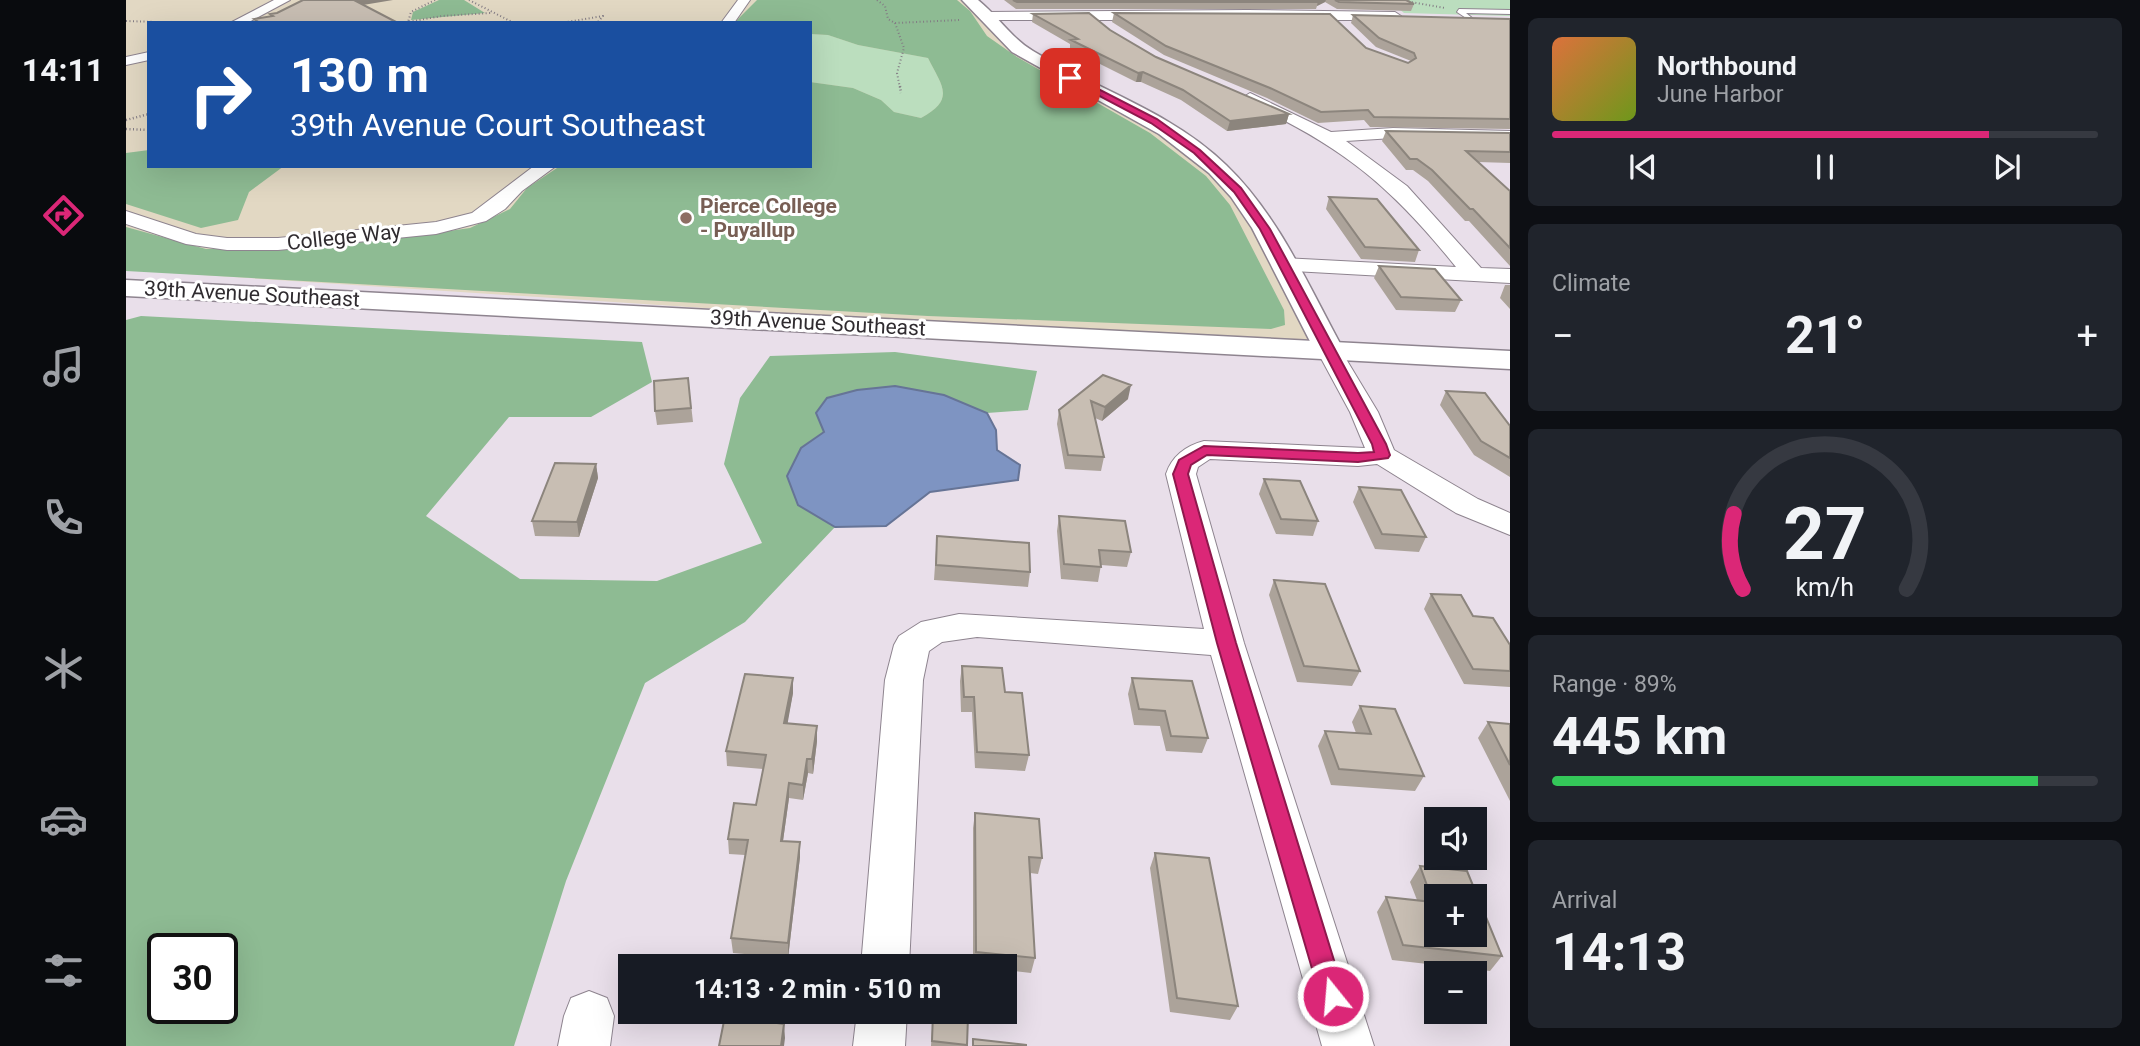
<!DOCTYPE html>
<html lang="en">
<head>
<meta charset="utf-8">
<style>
	body { margin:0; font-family:Roboto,sans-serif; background:#20242c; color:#f1f3f6; height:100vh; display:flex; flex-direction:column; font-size:26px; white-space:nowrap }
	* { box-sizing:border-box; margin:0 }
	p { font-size:23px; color:#9ea1a6 }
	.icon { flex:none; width:38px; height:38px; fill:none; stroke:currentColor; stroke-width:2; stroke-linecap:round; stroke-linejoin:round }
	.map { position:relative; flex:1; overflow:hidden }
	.sheet { display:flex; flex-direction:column; gap:18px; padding:18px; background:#0d0f14; width:630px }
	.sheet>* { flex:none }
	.top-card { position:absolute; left:21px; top:21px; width:665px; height:147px; border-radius:0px; box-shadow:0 7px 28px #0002; background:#1a4fa0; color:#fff; overflow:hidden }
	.buttons { position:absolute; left:1298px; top:807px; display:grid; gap:14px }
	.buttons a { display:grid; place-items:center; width:63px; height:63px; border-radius:0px; background:#171b24; box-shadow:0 7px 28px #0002; font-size:35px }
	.speed { position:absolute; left:21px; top:933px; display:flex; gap:14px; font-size:35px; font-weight:700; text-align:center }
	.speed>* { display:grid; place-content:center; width:91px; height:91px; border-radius:50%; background:#171b24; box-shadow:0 7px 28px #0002; line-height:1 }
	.speed .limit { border:4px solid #111; border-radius:10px; background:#fff; color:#111 }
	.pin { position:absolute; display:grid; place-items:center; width:60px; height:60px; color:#fff; margin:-30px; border-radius:14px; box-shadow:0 4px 10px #0006 }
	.me { position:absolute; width:77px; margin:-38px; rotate:343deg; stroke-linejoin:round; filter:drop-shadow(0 0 5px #0008) }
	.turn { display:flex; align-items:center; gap:24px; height:147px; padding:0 28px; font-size:32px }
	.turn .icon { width:91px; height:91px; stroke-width:2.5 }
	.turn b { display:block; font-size:49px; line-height:60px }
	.big { font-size:52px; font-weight:700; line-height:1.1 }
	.sheet .card { flex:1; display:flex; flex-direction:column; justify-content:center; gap:10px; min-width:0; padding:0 24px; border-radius:10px; background:#20242c }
	.sheet .dial { align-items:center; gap:0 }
	.dial svg { height:182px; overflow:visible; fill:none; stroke:#363941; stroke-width:7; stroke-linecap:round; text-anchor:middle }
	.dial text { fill:#f1f3f6; stroke:none }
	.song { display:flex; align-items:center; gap:21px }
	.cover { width:84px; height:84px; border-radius:10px; background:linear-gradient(135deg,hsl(20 70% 55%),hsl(80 70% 35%)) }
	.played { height:7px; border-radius:4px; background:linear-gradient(90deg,#db2777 80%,#363941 80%) }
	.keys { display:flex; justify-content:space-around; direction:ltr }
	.heat { display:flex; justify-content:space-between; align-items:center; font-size:38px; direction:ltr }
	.charge { height:10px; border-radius:5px; background:linear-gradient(90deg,#34c759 89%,#363941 0) }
	.trip { position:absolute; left:492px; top:954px; width:399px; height:70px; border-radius:0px; background:#171b24; box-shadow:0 7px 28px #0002; font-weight:700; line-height:70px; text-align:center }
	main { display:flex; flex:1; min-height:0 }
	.menu { display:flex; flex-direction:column; width:126px; justify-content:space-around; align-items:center; background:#090b0e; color:#9ea1a6 }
	.menu .icon { width:49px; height:49px }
	.menu .current { color:#db2777 }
	.menu b { font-size:32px; color:#f1f3f6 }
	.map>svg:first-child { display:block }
	.education { fill:#e2d8c3; fill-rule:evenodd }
	.green { fill:#bbdebe }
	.forest { fill:#8ebb93; fill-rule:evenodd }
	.water { fill:#7e94c2; stroke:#667496; stroke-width:2 }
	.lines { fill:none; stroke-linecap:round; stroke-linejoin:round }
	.service-casing { stroke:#8e848f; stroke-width:2 }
	.minor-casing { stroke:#8e848f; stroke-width:2 }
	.tertiary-casing { stroke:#8e848f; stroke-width:3 }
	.secondary-casing { stroke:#8e848f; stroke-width:3 }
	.path-far1 { stroke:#837c84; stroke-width:2; stroke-dasharray:1 2.5; stroke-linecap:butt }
	.path { stroke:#837c84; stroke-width:2.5; stroke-dasharray:1 2.5; stroke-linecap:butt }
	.service { fill:#fff; fill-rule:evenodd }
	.minor { fill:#fff; fill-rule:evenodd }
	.tertiary { fill:#fff; fill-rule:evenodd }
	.secondary { fill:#fff; fill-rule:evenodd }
	.wall { fill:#aca39a }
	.shaded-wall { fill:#8c857d }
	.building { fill:#c8beb3; stroke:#8c857d; stroke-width:2; fill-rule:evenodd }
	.route { fill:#db2777; stroke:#8e194d; stroke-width:2 }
	.education-dot { fill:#8d6e63; stroke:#fff; stroke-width:2.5 }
	.labels { text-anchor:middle; stroke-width:6; stroke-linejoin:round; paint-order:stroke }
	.far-education-label { font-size:21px; font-weight:bold; fill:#785e54; stroke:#fff; text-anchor:start }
	.far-street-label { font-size:21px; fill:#2f2b2f; stroke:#fff }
</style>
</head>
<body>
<main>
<nav class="menu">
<b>14:11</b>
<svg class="icon current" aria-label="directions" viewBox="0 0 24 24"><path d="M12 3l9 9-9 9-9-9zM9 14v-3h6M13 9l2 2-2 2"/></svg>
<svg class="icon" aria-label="music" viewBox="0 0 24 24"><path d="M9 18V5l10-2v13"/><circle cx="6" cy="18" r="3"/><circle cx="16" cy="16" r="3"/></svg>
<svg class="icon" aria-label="phone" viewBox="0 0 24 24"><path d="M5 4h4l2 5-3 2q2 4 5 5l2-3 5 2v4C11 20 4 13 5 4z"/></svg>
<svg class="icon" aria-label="climate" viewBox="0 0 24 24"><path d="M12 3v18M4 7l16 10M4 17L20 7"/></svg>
<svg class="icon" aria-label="car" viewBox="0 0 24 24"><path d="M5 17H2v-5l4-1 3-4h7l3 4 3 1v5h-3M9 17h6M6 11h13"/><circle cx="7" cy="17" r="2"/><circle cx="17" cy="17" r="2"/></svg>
<svg class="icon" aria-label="filters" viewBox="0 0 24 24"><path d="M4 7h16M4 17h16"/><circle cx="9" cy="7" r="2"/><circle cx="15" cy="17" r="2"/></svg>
</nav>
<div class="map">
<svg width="1384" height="1046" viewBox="0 0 1384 1046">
	<rect width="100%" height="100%" fill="#e9dfea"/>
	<!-- education -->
	<path class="education" d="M0,0H839L944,78L1086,165L1202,349L0,270ZM23,23H684V166H23Z"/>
	<!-- green -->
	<path class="green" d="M1262,0H1384V16L1278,13Z
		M684,34L702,35L732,45L802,58C816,86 830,99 795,118L768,112L755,100L727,88L684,82Z"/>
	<!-- forest -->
	<path class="forest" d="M313,0H338L359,13L285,20L287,12Z
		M631,0H831L844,11L861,36L891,57L1024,133L1080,176L1104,205L1158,310L1159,325L1145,329L802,316L0,271V227L80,249H151L266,239L344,228L384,209L401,188L434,166H684V82L727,88L755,100L768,112L795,118C830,99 816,86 802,58L732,45L702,35L684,34V23H608Z
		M23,150V166H158L123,192L112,220L75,228L0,204V153Z
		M15,316L516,342L526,382L465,417H383L300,516L394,579L531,581L636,543L598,464L614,398L644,356L769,352L911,371L902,410L861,413L818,395L769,386L731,390L701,398L690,413L698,432L675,448L672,505L709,527L619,622L519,683L440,881L388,1046H0V320ZM37,948H96V1008H37Z"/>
	<!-- water -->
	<path class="water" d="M769,386L818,395L861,413L870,430L871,450L894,465L892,480L804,492L760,526L709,527L672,505L661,476L675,448L698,432L690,413L701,398L731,390Z"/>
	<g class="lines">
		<defs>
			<path id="service" d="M1333,9L1384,10V14L1340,13L1346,18L1343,20L1331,12Z"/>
			<path id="minor" d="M148,0H164L121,23H104Z
				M612,0H624L608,23H595Z
				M1121,10L1269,12L1275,16L1269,20H861L855,16L861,12Z
				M23,52V60L0,65V57Z
				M1124,93L1205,132L1267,128L1384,131V141L1267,138L1220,141L1281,186L1355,268L1384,269V283L1149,270L1146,265L1149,260L1157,258L1330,267C1264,185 1215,145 1118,101L1116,98Z
				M408,166H430L396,191L379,209L360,221L310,234L152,250H101L60,244L0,224V211L70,234L101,238H152L310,222L346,213Z
				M1202,342L1211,344L1214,349L1252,412L1268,450L1352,499L1384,513V535L1330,513L1251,464L1232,466L1084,459L1072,467L1070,474L1118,643L1248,1046H1196L1085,655L851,637L816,642L803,651L797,680L783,966H735L759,680L768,645L773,636L795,622L833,614L1078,629L1040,474C1046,456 1059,446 1078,441L1239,448L1224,412L1190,349L1193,344Z
				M463,991L481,998L488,1016L484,1046H432L438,1016L445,998Z
				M731,1012H781L779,1046H727Z"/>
			<path id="tertiary" d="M836,0H852C872,16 885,38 907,51C970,89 1046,112 1100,165C1153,216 1182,285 1217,349L1213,355L1202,358L1191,355L1126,228L1105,197L1083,173L1033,134L886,52Z"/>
			<path id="secondary" d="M0,280L1384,351V369L0,296Z"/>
		</defs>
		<!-- service casing -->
		<use href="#service" class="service-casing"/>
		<!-- minor casing -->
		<use href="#minor" class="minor-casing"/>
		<!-- tertiary casing -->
		<use href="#tertiary" class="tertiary-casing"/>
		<!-- secondary casing -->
		<use href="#secondary" class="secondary-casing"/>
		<!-- path-far1 -->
		<path class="path-far1" d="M309,0L285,12L282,22L316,16L365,13
			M343,0L388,23
			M751,0L759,6L762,19L769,23L834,20
			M1279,1L1319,8
			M0,21L60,23
			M435,23L477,16L471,23
			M769,23L778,48L771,73L774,88"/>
		<!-- path -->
		<path class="path" d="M774,86L775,93
			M0,120L23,114
			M0,129L23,130"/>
		<!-- service -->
		<use href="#service" class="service"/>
		<!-- minor -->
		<use href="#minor" class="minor"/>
		<!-- tertiary -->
		<use href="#tertiary" class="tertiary"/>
		<!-- secondary -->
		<use href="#secondary" class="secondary"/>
	</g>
	<!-- wall -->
	<path class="wall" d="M878,0H1280L1288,4L1285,11L1211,9L1199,2L1191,6L1190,9H890Z
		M988,13L1240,48L1282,63L1285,61L1250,47L1225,23L1227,15L1384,19V129L1244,127L1238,120L1192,123L1141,98L1038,55L986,22Z
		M907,14L984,30L1030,57L1163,114L1160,124L1101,131L1055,100L1015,82H1010L944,49V44L906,22Z
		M1260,131L1384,133V163L1352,162L1384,191V266L1343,221H1339L1302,181L1287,170H1280L1256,141Z
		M1203,197L1293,250L1289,262L1235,259L1200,209Z
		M1253,266L1335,300L1329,312L1270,310L1248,278Z
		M1379,285H1384V309L1374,298Z
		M977,375L1002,399L976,421L969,418L978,457L975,471L939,469L931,424L933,410Z
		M562,378L567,422L531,425L529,411Z
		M1320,391L1384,426V477L1348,455L1314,405Z
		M470,464L472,478L453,537L409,536L406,521Z
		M1138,479L1192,521L1187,536L1150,534L1133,494Z
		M1233,487L1300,537L1293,552L1249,549L1227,502Z
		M933,516L1005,552L1001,567L975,565L972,582L935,579L931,531Z
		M811,536L904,572L902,587L808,580Z
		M1148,580L1234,671L1226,686L1171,682L1143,595Z
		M1305,594L1347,616L1384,645V687L1338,684L1298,609Z
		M836,666L879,692L903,755L899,771L849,768L846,712H835L834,681Z
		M667,678V693L661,723L691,741L687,774L682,773L677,800L663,798L657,841L674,857L662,958L607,953L605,938L619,855L603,854L602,839L630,805L637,769L601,766L600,751Z
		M1006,678L1082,738L1076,753L1040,751L1034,726L1008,725L1002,694Z
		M1234,706L1298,776L1289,791L1205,785L1192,746L1199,731L1230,733L1226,722Z
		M1362,722L1384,724V801L1352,738Z
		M849,813L916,858L912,874L904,873L909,958L905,973L878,970V966H847V828Z
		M1029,853L1112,1006L1104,1020L1044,1012L1024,868Z
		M1294,866L1376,956L1364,971L1266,960L1251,912L1260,897L1291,900L1284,882Z
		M807,1013L842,1017L841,1046H805Z"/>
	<!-- shaded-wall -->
	<path class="shaded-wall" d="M217,0H267L219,8Z
		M1192,0H1200L1199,2L1191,6Z
		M1017,72L1015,82H1010L1012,73Z
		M1163,114L1160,124L1101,131L1104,121Z
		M1005,385L1002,399L976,421L979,407Z
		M470,464L472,478L453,537L451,522Z
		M667,678V693L659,738L658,723Z
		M691,726V741L687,774L686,759Z
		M681,759L682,773L677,800V785Z
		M663,783V798L655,855V841Z
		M674,842V857L662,958V943Z
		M658,1024L659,1038L658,1046H655Z"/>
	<!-- building -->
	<path class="building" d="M177,0H228L272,23H134L128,19L147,16L144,14L151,13Z
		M887,0H1192V2H891Z
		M1209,0H1280L1288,4L1213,2Z
		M963,13L984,30L1030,57L1163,114L1104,121L1057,90L1017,72L1012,73L945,40L952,39L907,14Z
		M988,13L1204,14L1240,48L1282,63L1290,58L1288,53L1253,38L1227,15L1384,19V119L1248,117L1242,110L1195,112L1144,88L1040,46Z
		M1260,131L1384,133V152L1340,151L1384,191V248L1347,209H1344L1306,170L1291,159H1284Z
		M1203,197L1251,199L1293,250L1239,247Z
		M1253,266L1309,269L1335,300L1275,297Z
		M977,375L1005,385L979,407L965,401L978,457L942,455L933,410Z
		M562,378L565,408L529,411L528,381Z
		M1320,391L1359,393L1384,426V458L1355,441Z
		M429,463L470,464L451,522L406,521Z
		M1138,479L1174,481L1192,521L1155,519Z
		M1233,487L1275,490L1300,537L1256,534Z
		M933,516L999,521L1005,552L973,550L975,567L938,564Z
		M811,536L903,543L904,572L810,565Z
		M1148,580L1199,584L1234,671L1178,666Z
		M1305,594L1335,595L1347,616L1367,618L1384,645V671L1347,669Z
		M836,666L876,668L879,692L896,693L903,755L851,752L848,697H838Z
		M619,674L667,678L658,723L691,726L686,759H681L677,785L663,783L655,841L674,842L662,943L605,938L622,840L602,839L608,803L630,805L640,755L600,751Z
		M1006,678L1066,681L1082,738L1045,736L1039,711L1013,709Z
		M1234,706L1269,709L1298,776L1213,769L1199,731L1245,734Z
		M1362,722L1384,724V765Z
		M849,813L913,819L916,858L903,857L909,958L850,952Z
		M1029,853L1083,858L1112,1006L1051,998Z
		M1294,866L1341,871L1376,956L1277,945L1260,897L1307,902ZM1311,896H1349V934H1311Z
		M807,1013L842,1017L841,1045L806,1041Z
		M599,1016L658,1024L655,1046H593Z
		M847,1039L900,1045V1046H847Z"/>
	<!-- route -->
	<path class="route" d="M941,76H947L1031,119L1074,150L1115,188L1144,229L1260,444L1264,455L1262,458L1232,462L1081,455L1065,465L1062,474L1110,643L1219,996L1215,1004L1207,1008L1198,1004L1194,996L1091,643L1047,474L1053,460L1078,446L1232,453L1248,452L1246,444L1134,229L1108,192L1068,153L1025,123L941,79Z"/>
	<!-- markers -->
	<circle class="education-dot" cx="560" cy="218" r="7"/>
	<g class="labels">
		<!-- far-education labels -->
		<g class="far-education-label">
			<text x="574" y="213">Pierce College<tspan x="574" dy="24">- Puyallup</tspan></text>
		</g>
		<!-- far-street labels -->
		<g class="far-street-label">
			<text transform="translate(218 237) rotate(-6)" y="7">College Way</text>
			<text transform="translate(126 294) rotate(3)" y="7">39th Avenue Southeast</text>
			<text transform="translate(692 323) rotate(3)" y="7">39th Avenue Southeast</text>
		</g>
	</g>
</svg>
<div class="buttons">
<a><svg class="icon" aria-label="sound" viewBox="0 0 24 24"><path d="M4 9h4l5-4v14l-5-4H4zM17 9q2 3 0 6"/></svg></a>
<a>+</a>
<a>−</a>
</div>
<div class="speed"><div class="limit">30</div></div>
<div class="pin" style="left:944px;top:78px;background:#d93025"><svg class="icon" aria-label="arrive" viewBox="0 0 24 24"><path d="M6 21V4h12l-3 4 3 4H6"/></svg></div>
<svg class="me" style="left:1207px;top:996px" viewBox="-20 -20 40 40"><circle r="17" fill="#db2777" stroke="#fff" stroke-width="3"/><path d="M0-11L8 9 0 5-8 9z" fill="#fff"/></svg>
<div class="trip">14:13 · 2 min · 510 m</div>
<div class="top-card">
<div class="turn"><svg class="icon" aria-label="right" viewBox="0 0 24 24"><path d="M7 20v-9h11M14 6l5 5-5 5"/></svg><div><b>130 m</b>39th Avenue Court Southeast</div></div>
</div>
</div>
<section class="sheet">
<div class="card">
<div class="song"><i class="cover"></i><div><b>Northbound</b><p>June Harbor</p></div></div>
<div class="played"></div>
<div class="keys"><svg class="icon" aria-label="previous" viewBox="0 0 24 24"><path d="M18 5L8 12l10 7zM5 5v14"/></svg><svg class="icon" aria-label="pause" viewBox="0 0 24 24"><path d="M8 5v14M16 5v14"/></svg><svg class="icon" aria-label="next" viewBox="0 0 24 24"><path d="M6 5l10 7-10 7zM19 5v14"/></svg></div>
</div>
<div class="card"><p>Climate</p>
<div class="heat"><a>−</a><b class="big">21°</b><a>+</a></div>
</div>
<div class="card dial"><svg viewBox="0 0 100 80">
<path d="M14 69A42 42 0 1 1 86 69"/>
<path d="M14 69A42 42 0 0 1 10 36" stroke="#db2777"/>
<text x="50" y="56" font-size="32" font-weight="700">27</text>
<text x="50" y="72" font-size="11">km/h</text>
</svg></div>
<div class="card"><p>Range · 89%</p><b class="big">445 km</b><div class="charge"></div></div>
<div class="card"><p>Arrival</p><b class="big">14:13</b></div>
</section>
</main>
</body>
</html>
